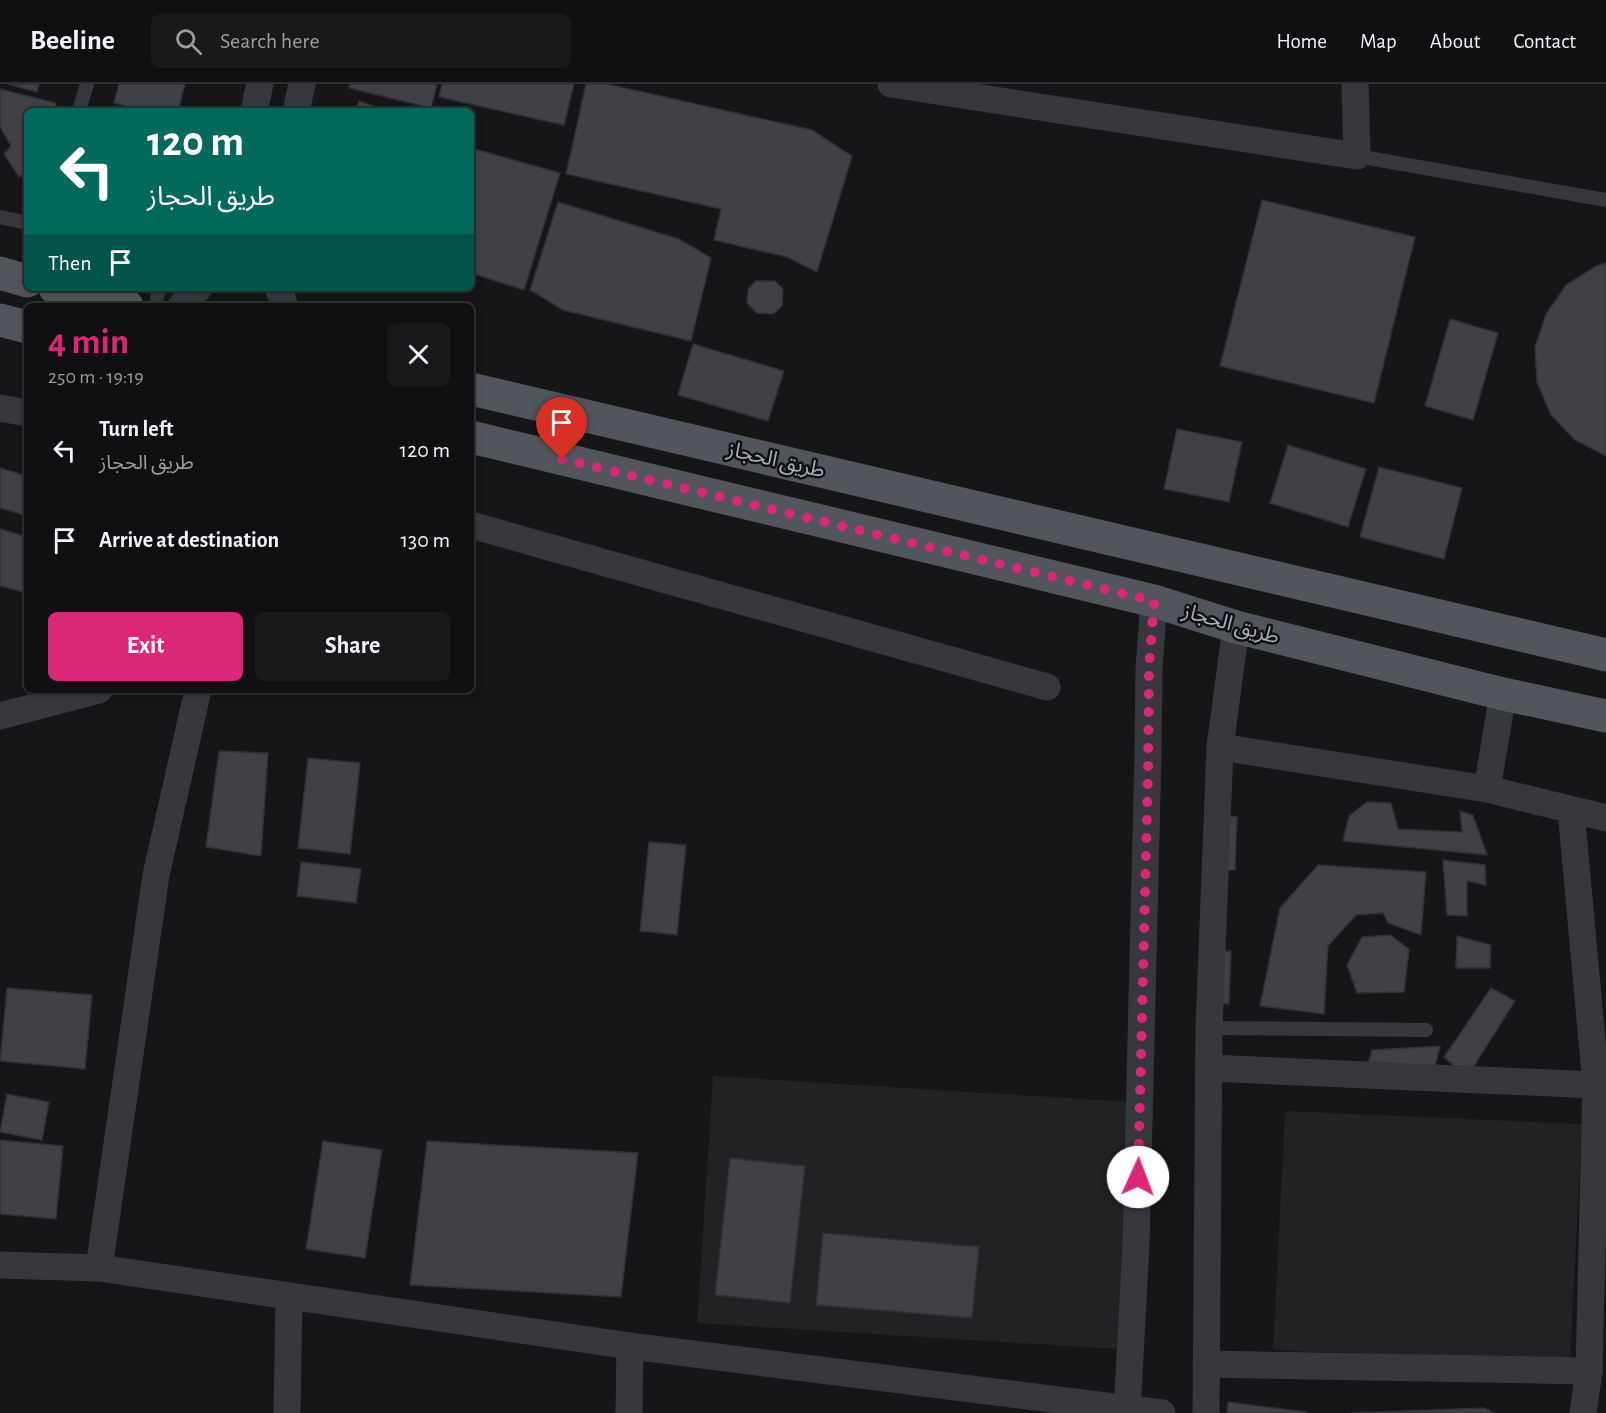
<!DOCTYPE html>
<html lang="en">
<head>
<meta charset="utf-8">
<style>
	body { margin:0; font-family:"Alegreya Sans","Noto Sans Arabic",sans-serif; background:#19191b; color:#f1f3f6; height:100vh; display:flex; flex-direction:column; font-size:22px; white-space:nowrap }
	* { box-sizing:border-box; margin:0 }
	p { font-size:20px; color:#9c9d9f }
	.icon { flex:none; width:33px; height:33px; fill:none; stroke:currentColor; stroke-width:2; stroke-linecap:round; stroke-linejoin:round }
	.map { position:relative; flex:1; overflow:hidden }
	.drawer { position:absolute; left:24px; top:219px; width:450px; height:390px; display:flex; flex-direction:column; background:#101012; border-radius:9px; box-shadow:0 3px 9px #0003,0 0 0 2px #303032 }
	.drawer>* { flex:none }
	.top-card { position:absolute; left:24px; top:24px; width:450px; height:183px; border-radius:9px; box-shadow:0 3px 9px #0003,0 0 0 2px #303032; background:#00695c; color:#fff; overflow:hidden }
	.pin { position:absolute; display:grid; place-items:center; width:51px; height:51px; color:#fff; margin:-62px -26px; border-radius:50% 50% 50% 0; rotate:-45deg; box-shadow:0 0 6px #0007 }
	.pin .icon { rotate:45deg }
	.me { position:absolute; width:66px; margin:-33px; rotate:2deg; stroke-linejoin:round; filter:drop-shadow(0 0 4px #0008) }
	.turn { display:flex; align-items:center; gap:21px; height:126px; padding:0 24px; font-size:27px }
	.turn .icon { width:78px; height:78px; stroke-width:2.5 }
	.turn b { display:block; font-size:42px; line-height:51px }
	.then { display:flex; align-items:center; height:57px; padding:0 24px; background:#0003; gap:12px; font-size:22px }
	.round { display:grid; place-items:center; flex:none; width:63px; height:63px; border-radius:9px; background:#19191b }
	.headline { display:flex; align-items:center; justify-content:space-between; height:102px; padding:0 24px }
	h1 { font-size:36px; font-weight:600; line-height:45px; color:#db2777 }
	.primary-button { display:flex; gap:12px; margin-top:auto; padding:12px 24px }
	.primary-button a { flex:1; height:69px; border-radius:9px; background:#db2777; color:#fff; font-size:24px; font-weight:600; line-height:69px; text-align:center }
	.primary-button a+a { background:#19191b; color:#f1f3f6 }
	ul { padding:0; list-style:none }
	li { display:flex; align-items:center; gap:18px; height:90px; padding:0 24px }
	li div { flex:1 }
	li b { display:block; font-size:22px }
	li em { font-style:normal }
	header { display:flex; align-items:center; gap:36px; box-sizing:border-box; height:84px; padding:0 30px; background:#101012; border-bottom:2px solid #303032 }
	header strong { font-size:28px }
	nav { display:flex; gap:33px; margin-inline-start:auto; font-size:21px }
	.search { width:420px; height:54px; background:#19191b; display:flex; align-items:center; gap:15px; box-sizing:border-box; padding:0 21px; border-radius:9px; color:#9c9d9f; font-size:22px }
	.map>svg:first-child { display:block }
	.built { fill:#222225 }
	.building { fill:#404145; stroke:#303034; stroke-width:1.5 }
	.lines { fill:none; stroke-linecap:round; stroke-linejoin:round }
	.service { stroke:#37383d; stroke-width:14 }
	.minor { stroke:#37383d; stroke-width:27 }
	.primary { stroke:#53555c; stroke-width:33 }
	.route { stroke:#db2777; stroke-width:10; stroke-dasharray:0 18 }
	.labels { text-anchor:middle; dominant-baseline:central; stroke-width:5; stroke-linejoin:round; paint-order:stroke }
	.street-label { font-size:21px; fill:#a8adb8; stroke:#111113 }
</style>
</head>
<body>
<header>
<strong>Beeline</strong>
<div class="search"><svg class="icon" aria-label="search" viewBox="0 0 24 24"><circle cx="10" cy="10" r="6"/><path d="M15 15l6 6"/></svg>Search here</div>
<nav><a>Home</a><a>Map</a><a>About</a><a>Contact</a></nav>
</header>
<div class="map">
<svg width="1606" height="1329" viewBox="0 0 1606 1329">
	<rect width="100%" height="100%" fill="#161618"/>
	<g class="built">
		<polygon points="713,992 1148,1019 1132,1266 697,1239"/>
		<polygon points="1285,1027 1582,1040 1570,1280 1273,1266"/>
	</g>
	<g class="building">
		<polygon points="8,0 39,0 37,8"/>
		<polygon points="119,0 185,0 178,27 146,27 114,19"/>
		<polygon points="350,0 437,0 431,24 349,4"/>
		<polygon points="442,0 574,0 564,41 439,13"/>
		<polygon points="586,0 607,0 812,46 852,72 817,188 787,173 714,156 721,125 566,90"/>
		<polygon points="0,5 56,19 54,27 27,27 27,88 19,93 4,70 11,62 0,43"/>
		<polygon points="359,17 388,27 356,27"/>
		<polygon points="471,64 560,89 524,206 471,189"/>
		<polygon points="1262,116 1415,153 1374,319 1220,282"/>
		<polygon points="558,118 679,155 711,174 691,257 563,226 530,206"/>
		<polygon points="1606,179 1606,372 1575,356 1551,331 1537,298 1535,263 1546,230 1566,201 1596,182"/>
		<polygon points="756,197 775,197 783,205 782,222 773,230 757,229 747,219 748,205"/>
		<polygon points="1450,235 1498,249 1473,336 1425,322"/>
		<polygon points="693,260 784,287 768,337 678,311"/>
		<polygon points="1177,345 1242,358 1229,418 1164,405"/>
		<polygon points="1288,361 1366,385 1348,443 1270,419"/>
		<polygon points="1379,383 1462,404 1444,475 1360,453"/>
		<polygon points="0,384 27,392 27,432 0,424"/>
		<polygon points="0,445 27,453 27,509 0,502"/>
		<polygon points="219,667 268,669 261,772 206,763"/>
		<polygon points="308,674 360,679 350,770 298,764"/>
		<polygon points="1367,718 1391,719 1398,745 1462,748 1460,727 1473,731 1487,771 1343,757 1349,732"/>
		<polygon points="1224,732 1237,733 1235,786 1219,786"/>
		<polygon points="649,758 686,761 677,851 640,847"/>
		<polygon points="1443,776 1485,781 1486,801 1467,797 1467,832 1447,831"/>
		<polygon points="301,778 361,785 356,819 297,812"/>
		<polygon points="1318,781 1426,788 1421,851 1388,839 1383,829 1356,831 1328,862 1324,930 1260,922 1280,824"/>
		<polygon points="1390,851 1409,865 1404,908 1357,909 1347,881 1362,853"/>
		<polygon points="1457,852 1491,861 1490,884 1456,884"/>
		<polygon points="1231,867 1229,920 1213,918 1218,868"/>
		<polygon points="7,904 92,911 85,985 0,977"/>
		<polygon points="1491,904 1515,917 1467,993 1444,973"/>
		<polygon points="1440,962 1434,986 1368,980 1372,966"/>
		<polygon points="7,1010 49,1018 42,1056 0,1048"/>
		<polygon points="0,1056 63,1062 56,1135 0,1130"/>
		<polygon points="323,1057 382,1066 365,1174 306,1165"/>
		<polygon points="427,1057 638,1069 621,1213 410,1201"/>
		<polygon points="730,1074 805,1082 790,1219 715,1211"/>
		<polygon points="823,1149 979,1163 972,1234 816,1221"/>
		<polygon points="1228,1318 1306,1328 1306,1329 1227,1329"/>
		<polygon points="1484,1324 1495,1329 1350,1329"/>
	</g>
	<g class="lines">
		<g class="service">
			<polyline points="79,27 87,0"/>
			<polyline points="1357,72 1606,116"/>
			<polyline points="0,133 27,139"/>
			<polyline points="156,222 158,208 156,204"/>
			<polyline points="1209,944 1426,946"/>
		</g>
		<g class="minor">
			<polyline points="891,0 1357,72 1355,0"/>
			<polyline points="254,27 260,0"/>
			<polyline points="296,27 302,0"/>
			<polyline points="278,204 285,222"/>
			<polyline points="181,222 199,204"/>
			<polyline points="0,324 27,329"/>
			<polyline points="471,441 1047,603"/>
			<polyline points="0,632 99,606"/>
			<polyline points="1220,663 1487,705 1606,734"/>
			<polyline points="1487,705 1503,610"/>
			<polyline points="1571,726 1596,1001 1589,1287 1583,1329"/>
			<polyline points="1210,984 1596,1001"/>
			<polyline points="0,1181 99,1184 630,1262 1162,1329"/>
			<polyline points="99,1184 156,791 198,606"/>
			<polyline points="1206,1280 1589,1287"/>
			<polyline points="287,1329 289,1213"/>
			<polyline points="629,1329 630,1262"/>
			<polyline points="1127,1329 1136,1161 1148,669 1149,584 1154,517"/>
			<polyline points="1206,1329 1209,944 1220,663 1236,543"/>
		</g>
		<g class="primary">
			<polyline points="0,189 27,197"/>
			<polyline points="55,204 127,222"/>
			<polyline points="0,236 27,243"/>
			<polyline points="471,305 1606,571"/>
			<polyline points="471,353 1154,517 1236,543 1503,610 1606,632"/>
		</g>
	</g>
	<g class="lines">
		<polyline class="route" points="562,375 1154,517 1149,584 1148,691 1138,1093"/>
	</g>
	<g class="labels">
		<g class="street-label">
			<text transform="translate(776 376) rotate(13)">طريق الحجاز</text>
			<text transform="translate(1231 540) rotate(16)">طريق الحجاز</text>
		</g>
	</g>
</svg>
<div class="pin" style="left:562px;top:375px;background:#d93025"><svg class="icon" aria-label="arrive" viewBox="0 0 24 24"><path d="M6 21V4h12l-3 4 3 4H6"/></svg></div>
<svg class="me" style="left:1138px;top:1093px" viewBox="-20 -20 40 40"><circle r="19" fill="#fff"/><path d="M0-13L10 11 0 6-10 11z" fill="#db2777"/></svg>
<div class="top-card">
<div class="turn"><svg class="icon" aria-label="left" viewBox="0 0 24 24"><path d="M17 20v-9H6M10 6l-5 5 5 5"/></svg><div><b>120 m</b>طريق الحجاز</div></div>
<div class="then">Then<svg class="icon" aria-label="arrive" viewBox="0 0 24 24"><path d="M6 21V4h12l-3 4 3 4H6"/></svg></div>
</div>
<section class="drawer">
<div class="headline"><div><h1>4 min</h1><p>250 m · 19:19</p></div><a class="round"><svg class="icon" aria-label="close" viewBox="0 0 24 24"><path d="M6 6l12 12M18 6L6 18"/></svg></a></div>
<ul>
<li><svg class="icon" aria-label="left" viewBox="0 0 24 24"><path d="M17 20v-9H6M10 6l-5 5 5 5"/></svg><div><b>Turn left</b><p>طريق الحجاز</p></div><em>120 m</em></li>
<li><svg class="icon" aria-label="arrive" viewBox="0 0 24 24"><path d="M6 21V4h12l-3 4 3 4H6"/></svg><div><b>Arrive at destination</b></div><em>130 m</em></li>
</ul>
<div class="primary-button"><a>Exit</a><a>Share</a></div>
</section>
</div>
</body>
</html>
